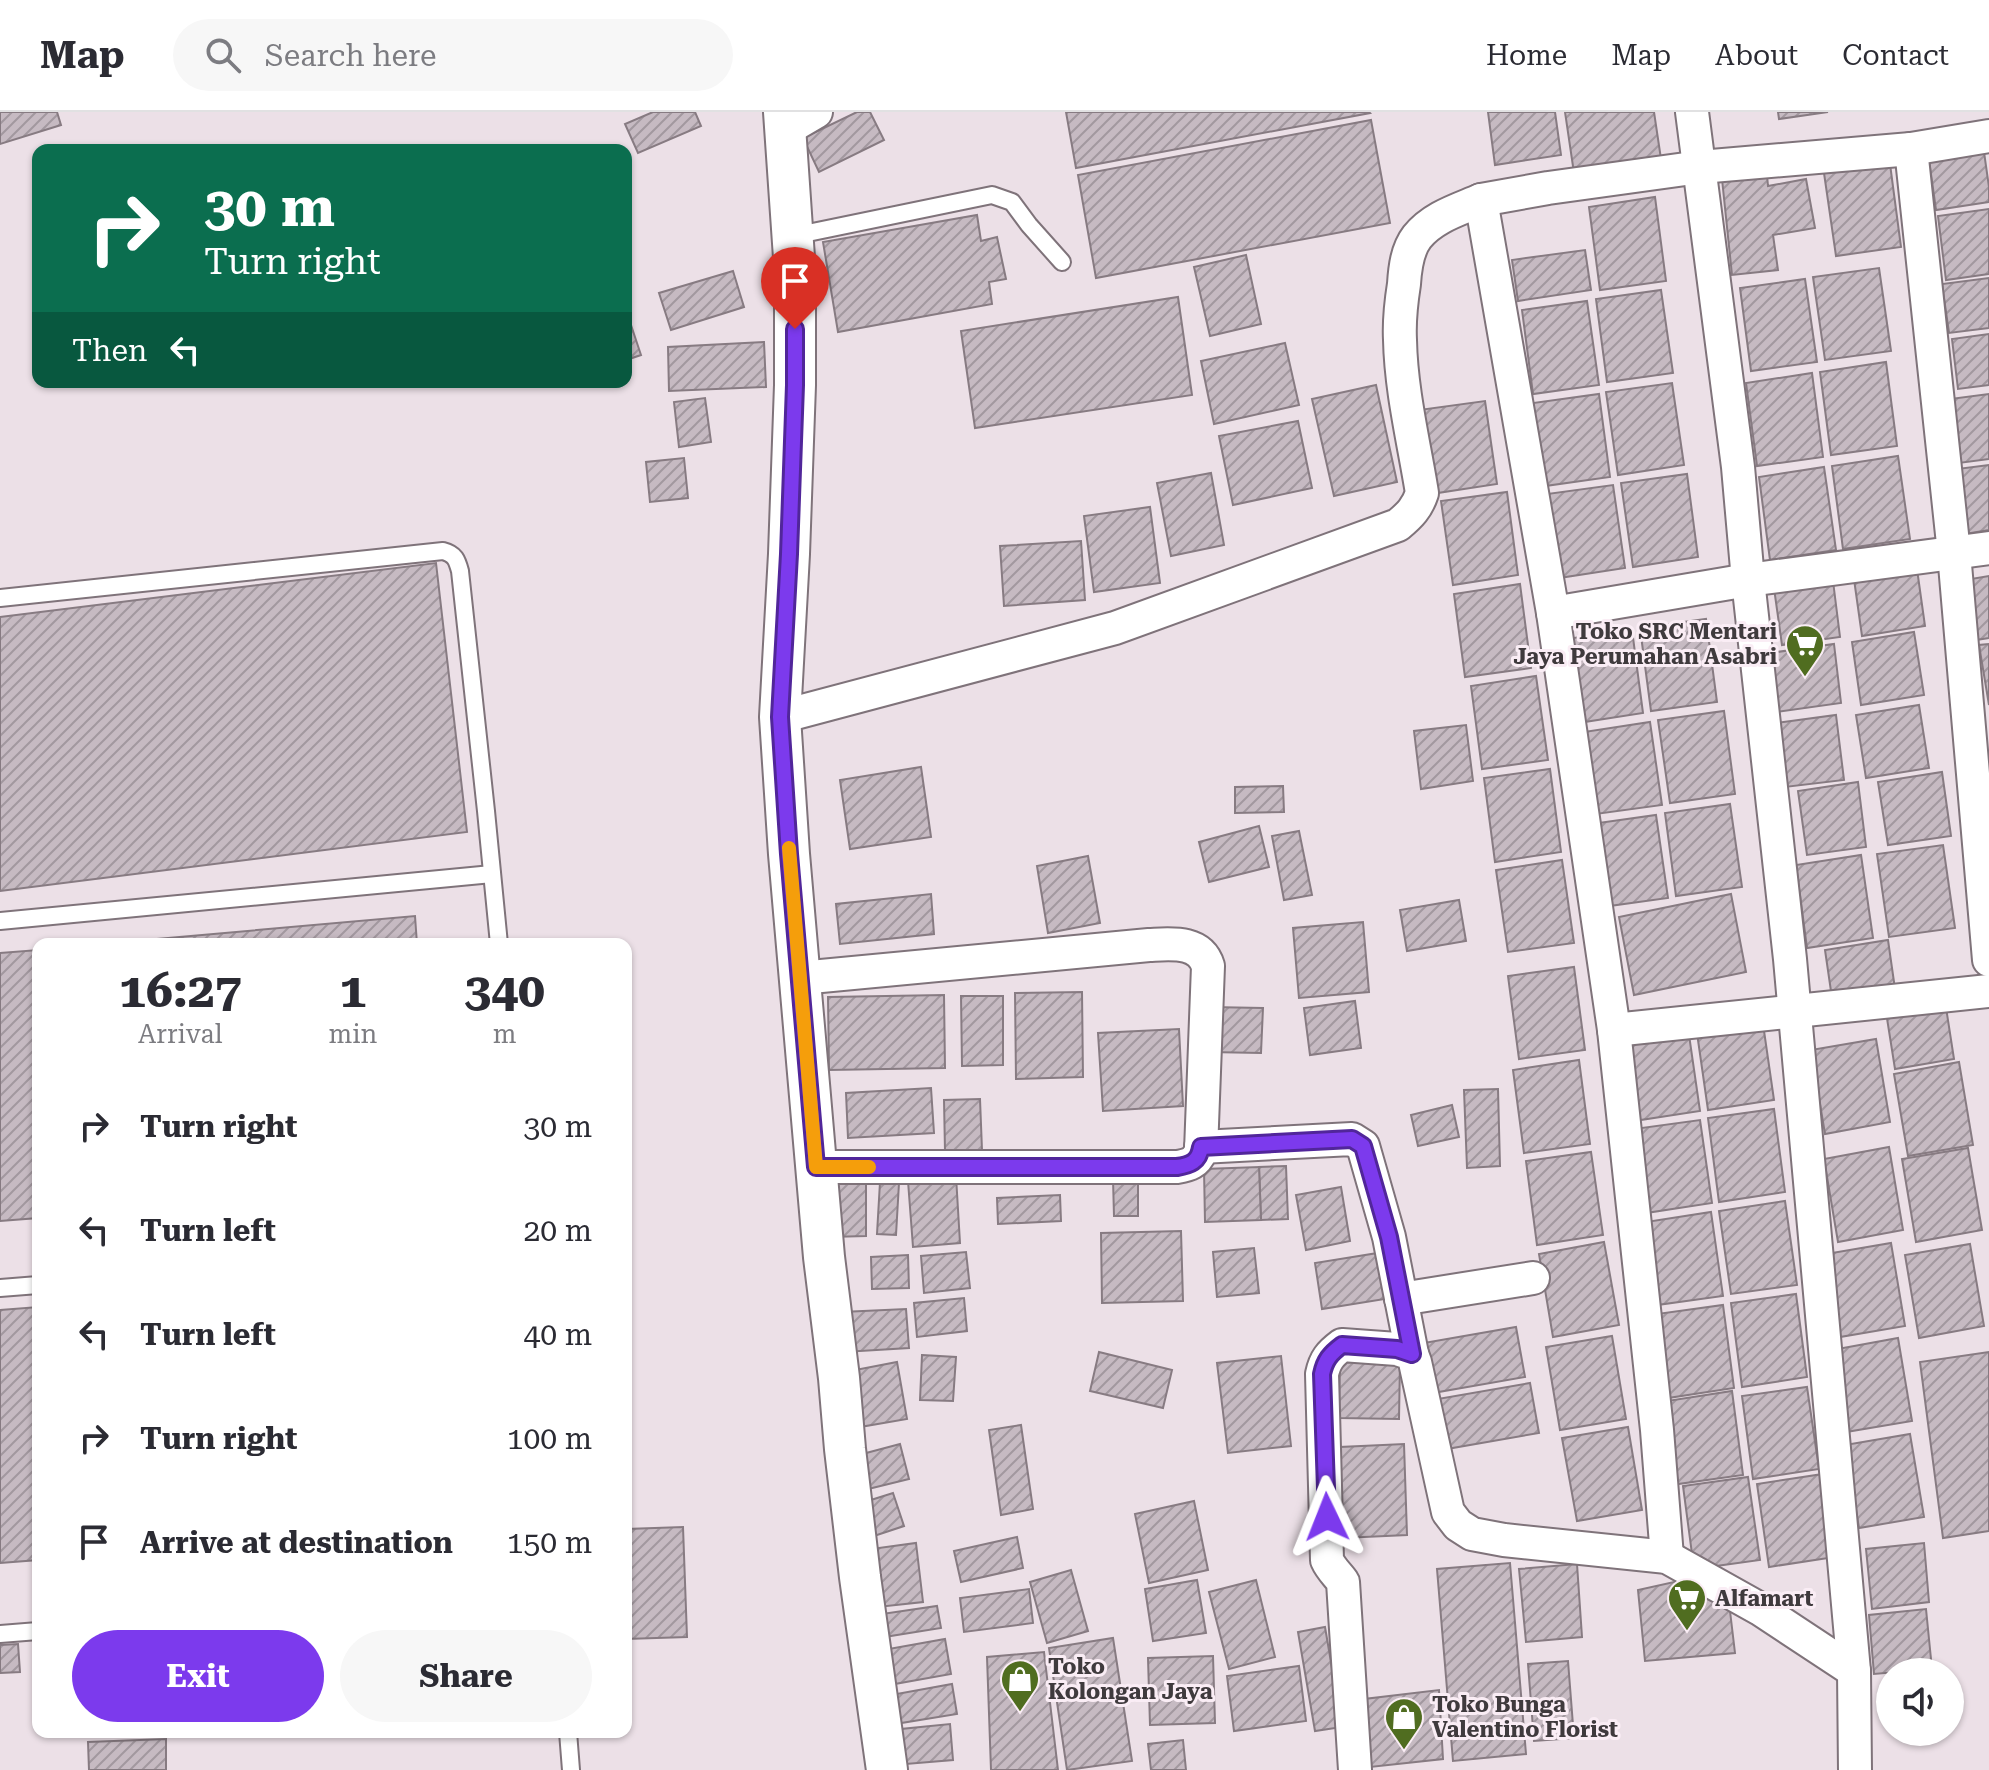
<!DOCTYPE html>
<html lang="en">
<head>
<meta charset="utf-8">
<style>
	body { margin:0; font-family:"Roboto Serif",serif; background:#f7f7f7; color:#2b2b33; height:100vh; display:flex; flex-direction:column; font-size:30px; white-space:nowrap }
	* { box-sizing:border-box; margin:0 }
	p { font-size:26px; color:#7c7c81 }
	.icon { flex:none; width:44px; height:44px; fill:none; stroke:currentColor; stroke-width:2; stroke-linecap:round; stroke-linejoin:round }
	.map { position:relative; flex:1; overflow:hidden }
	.details { position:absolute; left:32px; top:826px; width:600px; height:800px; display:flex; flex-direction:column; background:#fff; border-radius:16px; box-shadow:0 2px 6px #0004 }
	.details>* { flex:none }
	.guide { position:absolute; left:32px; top:32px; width:600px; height:244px; border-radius:16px; box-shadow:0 2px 6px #0004; background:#0b6e4f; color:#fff; overflow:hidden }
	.buttons { position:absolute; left:1876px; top:1546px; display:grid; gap:16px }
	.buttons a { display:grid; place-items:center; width:88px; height:88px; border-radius:50%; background:#fff; box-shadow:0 2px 6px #0004; font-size:40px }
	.pin { position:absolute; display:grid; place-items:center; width:68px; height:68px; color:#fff; margin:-82px -34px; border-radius:50% 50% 50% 0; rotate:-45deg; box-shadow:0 0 8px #0007 }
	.pin .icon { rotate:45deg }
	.me { position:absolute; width:88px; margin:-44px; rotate:358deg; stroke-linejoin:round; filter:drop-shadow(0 0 6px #0008) }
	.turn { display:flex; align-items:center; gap:28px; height:168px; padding:0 40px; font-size:36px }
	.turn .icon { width:104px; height:104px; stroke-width:2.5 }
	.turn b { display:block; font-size:56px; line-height:68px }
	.then { display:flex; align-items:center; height:76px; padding:0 40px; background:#0003; gap:16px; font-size:30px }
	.eta { display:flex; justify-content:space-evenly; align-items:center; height:136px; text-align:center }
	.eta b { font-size:48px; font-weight:700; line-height:56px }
	.action { display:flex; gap:16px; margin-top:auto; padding:16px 40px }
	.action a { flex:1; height:92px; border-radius:48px; background:#7c3aed; color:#fff; font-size:32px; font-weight:700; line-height:92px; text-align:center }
	.action a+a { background:#f7f7f7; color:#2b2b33 }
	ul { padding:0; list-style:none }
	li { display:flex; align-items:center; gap:24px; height:104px; padding:0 40px }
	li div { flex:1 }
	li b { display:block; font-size:30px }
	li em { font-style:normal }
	header { display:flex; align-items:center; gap:48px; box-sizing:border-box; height:112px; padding:0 40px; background:#fff; border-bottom:2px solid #e1e1e2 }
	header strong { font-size:38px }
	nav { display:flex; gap:44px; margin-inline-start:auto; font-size:28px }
	.search { width:560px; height:72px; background:#f7f7f7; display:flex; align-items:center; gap:20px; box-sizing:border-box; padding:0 28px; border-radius:44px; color:#7c7c81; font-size:30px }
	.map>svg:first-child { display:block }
	.building { fill:url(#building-hatch); stroke:#877b82; stroke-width:2 }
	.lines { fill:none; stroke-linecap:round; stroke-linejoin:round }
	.service-casing { stroke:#7f737a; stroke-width:20 }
	.minor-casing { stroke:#7f737a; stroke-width:36 }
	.tertiary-casing { stroke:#7f737a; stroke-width:44 }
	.service { stroke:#fff; stroke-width:16 }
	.minor { stroke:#fff; stroke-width:32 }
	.tertiary { stroke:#fff; stroke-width:40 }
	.route-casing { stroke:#51269a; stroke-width:20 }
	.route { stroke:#7c3aed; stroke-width:14 }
	.slow { stroke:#f59e0b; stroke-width:14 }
	.labels { text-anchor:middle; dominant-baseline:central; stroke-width:6; stroke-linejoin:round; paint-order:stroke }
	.poi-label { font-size:22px; font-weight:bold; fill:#3f3a3d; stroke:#faedf5; text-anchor:start }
</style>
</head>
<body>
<header>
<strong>Map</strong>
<div class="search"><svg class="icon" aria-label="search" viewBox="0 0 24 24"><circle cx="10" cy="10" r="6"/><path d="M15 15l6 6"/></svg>Search here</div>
<nav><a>Home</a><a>Map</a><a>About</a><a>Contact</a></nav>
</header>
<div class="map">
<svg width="1989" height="1658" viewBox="0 0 1989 1658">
	<defs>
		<pattern id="building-hatch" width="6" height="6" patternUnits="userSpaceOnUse" patternTransform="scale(2)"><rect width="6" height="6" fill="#c6bac2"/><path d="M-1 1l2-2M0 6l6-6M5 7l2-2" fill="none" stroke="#a2989f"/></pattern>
	</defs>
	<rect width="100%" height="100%" fill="#ece0e7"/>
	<g class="building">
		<polygon points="0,0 57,0 61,13 0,32"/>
		<polygon points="653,0 695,0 701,14 638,41 625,12"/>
		<polygon points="857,0 870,0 884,28 819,60 803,26"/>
		<polygon points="1066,0 1369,0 1370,1 1076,56"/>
		<polygon points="1488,0 1555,0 1561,43 1495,53"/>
		<polygon points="1565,0 1654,0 1661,47 1574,61"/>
		<polygon points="1778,0 1828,0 1779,7"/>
		<polygon points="1371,8 1390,111 1096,166 1078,63"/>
		<polygon points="1984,40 1989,75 1989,90 1936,98 1929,48"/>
		<polygon points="1890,52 1901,135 1836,144 1824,61"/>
		<polygon points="1767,63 1768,74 1806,67 1815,116 1773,123 1778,158 1732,163 1722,67"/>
		<polygon points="1655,85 1666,169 1600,178 1589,95"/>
		<polygon points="1989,97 1989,162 1946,168 1938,104"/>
		<polygon points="977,103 981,129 997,125 1006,167 989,170 992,192 838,220 823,130"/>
		<polygon points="1585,138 1591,178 1518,189 1512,148"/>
		<polygon points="1246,143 1261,212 1210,224 1194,155"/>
		<polygon points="1879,156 1891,239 1825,248 1813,165"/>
		<polygon points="733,159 744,195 671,218 659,181"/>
		<polygon points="1989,166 1989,216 1949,221 1942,172"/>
		<polygon points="1805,167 1817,250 1751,259 1740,176"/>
		<polygon points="1661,178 1673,261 1607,270 1596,187"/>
		<polygon points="1178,185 1192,283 975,316 961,219"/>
		<polygon points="1587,189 1599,273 1533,282 1522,198"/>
		<polygon points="629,207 641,243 626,248 626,208"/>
		<polygon points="1989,222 1989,273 1958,277 1952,227"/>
		<polygon points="764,230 766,275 669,279 668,235"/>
		<polygon points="1285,231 1299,293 1214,312 1201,249"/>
		<polygon points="1886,250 1897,334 1831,343 1820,260"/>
		<polygon points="1812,261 1823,345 1757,354 1746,271"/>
		<polygon points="1672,271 1684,353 1618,363 1606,280"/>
		<polygon points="1376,273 1397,370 1334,384 1312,287"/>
		<polygon points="1599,282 1610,365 1545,374 1533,291"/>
		<polygon points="1989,282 1989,347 1959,351 1950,287"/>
		<polygon points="705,286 711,330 679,335 674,290"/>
		<polygon points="1485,289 1497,372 1431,382 1419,298"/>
		<polygon points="1298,309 1312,376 1233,393 1219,324"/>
		<polygon points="1898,344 1910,427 1843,437 1832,354"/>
		<polygon points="684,346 688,386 650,390 646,350"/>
		<polygon points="1989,353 1989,418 1965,422 1957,357"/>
		<polygon points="1824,355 1836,438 1770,448 1759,365"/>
		<polygon points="1211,361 1224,433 1171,444 1157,371"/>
		<polygon points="1687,362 1698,445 1633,455 1621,371"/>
		<polygon points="1613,373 1625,456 1559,466 1547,382"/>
		<polygon points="1507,380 1518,463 1453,473 1441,389"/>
		<polygon points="1150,395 1160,471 1094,480 1084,404"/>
		<polygon points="1081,429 1085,488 1004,494 1000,434"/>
		<polygon points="1916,450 1925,514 1862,524 1853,460"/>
		<polygon points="436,451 467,720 0,779 0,505"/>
		<polygon points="1832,461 1840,525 1782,533 1773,469"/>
		<polygon points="1989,464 1989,526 1976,528 1965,468"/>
		<polygon points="1520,472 1531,556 1465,565 1454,482"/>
		<polygon points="1706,507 1717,590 1651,599 1640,516"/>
		<polygon points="1632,518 1643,601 1578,611 1566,527"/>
		<polygon points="1914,520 1924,583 1861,593 1852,530"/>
		<polygon points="1834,532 1841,591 1777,600 1770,541"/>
		<polygon points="1989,532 1989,593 1979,533"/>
		<polygon points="1536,564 1548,648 1482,657 1471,574"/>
		<polygon points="1919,593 1929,656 1866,666 1856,603"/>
		<polygon points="1724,599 1735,682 1670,691 1658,608"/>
		<polygon points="1836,603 1844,668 1785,675 1777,611"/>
		<polygon points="1650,610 1662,693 1596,702 1584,620"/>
		<polygon points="1466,613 1473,669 1421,677 1414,619"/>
		<polygon points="921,655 931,725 850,737 840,668"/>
		<polygon points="1550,657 1561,740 1495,750 1484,666"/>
		<polygon points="1942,660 1951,724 1888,733 1878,670"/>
		<polygon points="1858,670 1866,735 1807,743 1798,679"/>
		<polygon points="1283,674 1284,700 1235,701 1235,675"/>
		<polygon points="1730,692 1742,775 1676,784 1665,701"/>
		<polygon points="1656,703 1668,786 1602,795 1591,712"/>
		<polygon points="1259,714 1269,755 1209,770 1199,730"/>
		<polygon points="1299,719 1312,783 1284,788 1272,724"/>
		<polygon points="1943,733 1955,816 1889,825 1877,742"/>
		<polygon points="1861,743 1873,826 1807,836 1796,753"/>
		<polygon points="1088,744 1100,811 1048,821 1037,754"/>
		<polygon points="1562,748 1574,831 1508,840 1496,758"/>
		<polygon points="931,782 934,822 840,832 836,792"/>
		<polygon points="1731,782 1746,860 1634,883 1619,805"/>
		<polygon points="1459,788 1466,829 1407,839 1400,798"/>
		<polygon points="415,804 417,832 100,832"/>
		<polygon points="1363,810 1369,880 1299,886 1293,816"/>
		<polygon points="1888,828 1895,877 1832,886 1825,838"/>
		<polygon points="38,838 38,1106 0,1109 0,841"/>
		<polygon points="1574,855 1585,938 1519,947 1508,864"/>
		<polygon points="1082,880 1083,965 1016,967 1015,881"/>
		<polygon points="944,883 945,956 829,958 828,885"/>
		<polygon points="961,884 1003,884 1003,953 962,954"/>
		<polygon points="1355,889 1361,936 1310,943 1304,896"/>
		<polygon points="1945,889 1954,947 1895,957 1886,900"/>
		<polygon points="1210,895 1263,896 1261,941 1209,940"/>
		<polygon points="1762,905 1774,988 1708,998 1696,914"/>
		<polygon points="1688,916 1700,999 1634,1009 1623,925"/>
		<polygon points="1179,917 1183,994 1103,999 1098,921"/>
		<polygon points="1876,927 1890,1010 1825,1022 1811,938"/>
		<polygon points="1579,948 1590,1032 1524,1041 1513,958"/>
		<polygon points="1959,950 1973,1033 1908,1044 1894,962"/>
		<polygon points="931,976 934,1021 848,1026 846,981"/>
		<polygon points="1498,977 1500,1054 1467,1056 1464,978"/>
		<polygon points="980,987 982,1038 945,1039 944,988"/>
		<polygon points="1452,993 1459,1025 1418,1034 1411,1003"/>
		<polygon points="1774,997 1785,1080 1719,1090 1708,1006"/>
		<polygon points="1700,1008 1712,1091 1646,1101 1634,1017"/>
		<polygon points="1889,1035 1903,1118 1838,1130 1824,1047"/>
		<polygon points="1968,1036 1982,1118 1916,1130 1902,1047"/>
		<polygon points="1591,1040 1603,1123 1537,1133 1526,1049"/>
		<polygon points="1286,1054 1288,1107 1261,1108 1259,1055"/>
		<polygon points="1259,1055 1261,1108 1205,1110 1204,1057"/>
		<polygon points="956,1064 960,1131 913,1135 908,1069"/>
		<polygon points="1138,1066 1138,1104 1114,1104 1113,1067"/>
		<polygon points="880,1070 899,1071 896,1123 877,1122"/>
		<polygon points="866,1071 866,1124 830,1125 829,1072"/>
		<polygon points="1341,1075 1350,1129 1306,1138 1296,1083"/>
		<polygon points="1060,1083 1061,1109 998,1112 997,1086"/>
		<polygon points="1785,1089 1797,1173 1731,1182 1719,1099"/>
		<polygon points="1711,1100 1723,1184 1657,1193 1646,1110"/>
		<polygon points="1181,1119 1183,1189 1102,1191 1101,1121"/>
		<polygon points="1604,1130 1619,1213 1553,1225 1539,1142"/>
		<polygon points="1891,1131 1905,1214 1840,1225 1826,1142"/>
		<polygon points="1970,1132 1984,1214 1919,1226 1905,1143"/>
		<polygon points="1254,1136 1259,1181 1217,1185 1213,1140"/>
		<polygon points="966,1140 970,1176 924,1181 921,1144"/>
		<polygon points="1384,1140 1391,1186 1322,1197 1315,1151"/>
		<polygon points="908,1143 909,1176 872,1177 871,1145"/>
		<polygon points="1796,1182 1807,1265 1742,1275 1731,1191"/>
		<polygon points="964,1186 967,1219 917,1225 914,1191"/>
		<polygon points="1723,1193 1734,1276 1668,1286 1657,1202"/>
		<polygon points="38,1195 38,1448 0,1451 0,1198"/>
		<polygon points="906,1197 909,1236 844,1240 842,1200"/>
		<polygon points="1516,1215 1525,1265 1427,1282 1418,1232"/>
		<polygon points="1612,1224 1626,1307 1560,1318 1546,1235"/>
		<polygon points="1898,1226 1912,1309 1846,1320 1832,1238"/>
		<polygon points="1099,1240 1172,1258 1163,1296 1090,1279"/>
		<polygon points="1989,1240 1989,1419 1943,1426 1920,1250"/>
		<polygon points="922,1243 956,1245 953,1289 920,1288"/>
		<polygon points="1281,1244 1291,1334 1228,1341 1217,1251"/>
		<polygon points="1340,1249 1400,1250 1399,1307 1339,1306"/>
		<polygon points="897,1250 907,1307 860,1315 850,1259"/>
		<polygon points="1530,1271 1539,1321 1441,1338 1432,1288"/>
		<polygon points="1807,1275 1819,1357 1753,1367 1742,1284"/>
		<polygon points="1732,1279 1743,1363 1678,1372 1667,1289"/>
		<polygon points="1021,1313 1033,1397 1001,1403 989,1318"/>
		<polygon points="1628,1315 1642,1398 1577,1409 1562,1326"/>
		<polygon points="1910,1322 1924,1405 1859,1416 1845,1333"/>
		<polygon points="900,1332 909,1367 860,1379 851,1345"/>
		<polygon points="1404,1332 1407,1423 1343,1426 1340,1335"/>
		<polygon points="1823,1362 1835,1445 1769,1455 1757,1372"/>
		<polygon points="1748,1365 1760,1448 1694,1457 1683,1374"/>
		<polygon points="893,1381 904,1414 865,1427 855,1393"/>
		<polygon points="1194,1389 1208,1458 1149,1471 1135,1402"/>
		<polygon points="683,1415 687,1525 626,1527 626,1417"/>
		<polygon points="1017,1425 1023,1456 961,1470 954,1439"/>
		<polygon points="916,1431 923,1490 878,1495 871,1437"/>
		<polygon points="1924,1431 1929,1490 1872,1497 1866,1437"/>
		<polygon points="1510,1451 1526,1642 1453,1649 1437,1457"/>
		<polygon points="1577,1452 1582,1525 1526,1530 1519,1457"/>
		<polygon points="1071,1458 1088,1519 1047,1531 1030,1470"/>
		<polygon points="1197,1468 1206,1521 1153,1529 1145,1477"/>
		<polygon points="1256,1468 1275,1545 1229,1557 1209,1480"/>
		<polygon points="1683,1468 1730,1499 1735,1541 1645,1549 1638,1478"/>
		<polygon points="1029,1477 1033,1511 964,1520 960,1486"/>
		<polygon points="937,1494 941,1516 878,1526 875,1503"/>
		<polygon points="1926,1497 1932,1557 1874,1562 1869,1503"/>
		<polygon points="1325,1515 1342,1615 1315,1619 1298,1520"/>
		<polygon points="1113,1526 1132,1649 1067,1658 1049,1536"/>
		<polygon points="945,1527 951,1562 889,1573 883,1538"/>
		<polygon points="18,1532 20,1560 0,1561 0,1533"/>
		<polygon points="1044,1540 1058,1658 991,1658 987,1545"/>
		<polygon points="1213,1544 1215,1611 1150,1613 1148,1546"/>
		<polygon points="1568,1549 1574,1626 1534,1629 1528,1552"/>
		<polygon points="1299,1554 1306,1609 1234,1619 1227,1564"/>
		<polygon points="952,1572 957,1602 895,1612 891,1583"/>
		<polygon points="1439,1578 1443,1647 1361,1656 1356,1588"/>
		<polygon points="950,1612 953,1648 894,1653 891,1618"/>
		<polygon points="166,1627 166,1658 89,1658 88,1630"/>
		<polygon points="1183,1628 1186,1658 1151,1658 1148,1632"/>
	</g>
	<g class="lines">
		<defs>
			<g id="service">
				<polyline points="793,124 992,83 1012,90 1029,113 1062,150"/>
				<path d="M0 486 443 439C455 442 457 448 460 459L486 699 499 832"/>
				<polyline points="0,809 492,762"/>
				<polyline points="0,1176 38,1173"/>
				<polyline points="0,1522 38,1519"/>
				<polyline points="568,1620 571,1658"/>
			</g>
			<g id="minor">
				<polyline points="1692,0 1738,355 1748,468 1790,847 1854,1559 1855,1658"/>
				<polyline points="787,17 816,0"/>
				<polyline points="1911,37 1954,441 1989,848"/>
				<polyline points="1553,501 1748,468 1989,436"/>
				<path d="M780 605 1115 516 1398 413C1410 403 1417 396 1422 381 1414 331 1401 279 1400 228 1399 209 1401 191 1404 172 1405 156 1407 138 1417 125 1433 105 1458 98 1481 88"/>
				<path d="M800 866 1149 833C1171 832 1200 828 1208 854L1201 1039C1196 1051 1189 1053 1177 1055H816"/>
				<polyline points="1614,918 1989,879"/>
				<polyline points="1201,1035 1352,1027 1363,1034 1389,1125 1412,1242"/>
				<polyline points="1401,1187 1533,1166"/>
				<polyline points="1667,1445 1657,1318 1614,918 1553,501 1481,88 1548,76 1700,55 1911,37 1989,24"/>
				<path d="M1355 1658 1343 1470C1337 1462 1331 1457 1327 1448L1322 1262C1325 1248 1330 1242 1342 1233L1397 1237 1412 1242 1415 1250 1448 1400 1458 1413 1472 1422 1504 1428 1667 1445 1760 1497 1854 1559"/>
			</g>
			<polyline id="tertiary" points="784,0 795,160 795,273 789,442 780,605 789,742 824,1145 839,1266 845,1337 860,1465 887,1658"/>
		</defs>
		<use href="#service" class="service-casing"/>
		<use href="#minor" class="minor-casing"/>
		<use href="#tertiary" class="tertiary-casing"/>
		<use href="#service" class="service"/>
		<use href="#minor" class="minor"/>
		<use href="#tertiary" class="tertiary"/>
	</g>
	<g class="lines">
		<defs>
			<path id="route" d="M795 217V273L789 442 780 605 789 742 816 1055H1177C1190 1053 1199 1050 1201 1035L1352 1027 1363 1034 1389 1125 1412 1242 1397 1237 1342 1233C1330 1242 1325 1248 1322 1262L1327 1405"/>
		</defs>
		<use href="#route" class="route-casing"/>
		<use href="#route" class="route"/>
		<polyline class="slow" points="789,736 816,1055 869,1055"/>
	</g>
	<defs>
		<symbol id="supermarket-pin" viewBox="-11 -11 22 30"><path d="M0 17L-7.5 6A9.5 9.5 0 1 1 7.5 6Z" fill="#506d20" stroke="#faedf5"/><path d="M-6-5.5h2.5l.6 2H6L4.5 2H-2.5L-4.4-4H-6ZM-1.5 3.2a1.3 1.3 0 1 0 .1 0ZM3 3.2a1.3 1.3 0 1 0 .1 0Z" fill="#fff"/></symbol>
		<symbol id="shop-pin" viewBox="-11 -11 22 30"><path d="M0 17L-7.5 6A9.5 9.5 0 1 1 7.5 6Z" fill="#506d20" stroke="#faedf5"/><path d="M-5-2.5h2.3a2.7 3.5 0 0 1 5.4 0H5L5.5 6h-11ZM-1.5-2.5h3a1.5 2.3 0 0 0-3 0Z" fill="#fff"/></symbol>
	</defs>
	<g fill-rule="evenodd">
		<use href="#supermarket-pin" x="1783" y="510" width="44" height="60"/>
		<use href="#supermarket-pin" x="1665" y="1464" width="44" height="60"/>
		<use href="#shop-pin" x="998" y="1545" width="44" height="60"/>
		<use href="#shop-pin" x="1382" y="1583" width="44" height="60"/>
	</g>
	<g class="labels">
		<g class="poi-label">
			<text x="1777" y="519" text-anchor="end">Toko SRC Mentari<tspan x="1777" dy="25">Jaya Perumahan Asabri</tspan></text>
			<text x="1715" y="1486">Alfamart</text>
			<text x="1048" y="1554">Toko<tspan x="1048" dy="25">Kolongan Jaya</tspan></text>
			<text x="1432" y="1592">Toko Bunga<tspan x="1432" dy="25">Valentino Florist</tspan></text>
		</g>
	</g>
</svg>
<div class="buttons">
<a><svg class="icon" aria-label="sound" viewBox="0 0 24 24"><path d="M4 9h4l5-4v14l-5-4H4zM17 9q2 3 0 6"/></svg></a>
</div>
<div class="pin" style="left:795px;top:217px;background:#d93025"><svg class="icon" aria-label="arrive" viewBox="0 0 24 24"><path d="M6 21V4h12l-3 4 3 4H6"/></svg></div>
<svg class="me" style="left:1327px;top:1405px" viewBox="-20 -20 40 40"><path d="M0-17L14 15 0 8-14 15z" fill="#7c3aed" stroke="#fff" stroke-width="4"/></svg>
<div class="guide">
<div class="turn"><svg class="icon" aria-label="right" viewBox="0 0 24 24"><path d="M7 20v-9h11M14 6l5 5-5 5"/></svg><div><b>30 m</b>Turn right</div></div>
<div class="then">Then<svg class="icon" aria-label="left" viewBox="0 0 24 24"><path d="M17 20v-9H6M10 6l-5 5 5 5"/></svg></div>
</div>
<section class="details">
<div class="eta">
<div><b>16:27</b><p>Arrival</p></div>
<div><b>1</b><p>min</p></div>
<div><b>340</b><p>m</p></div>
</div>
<ul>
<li><svg class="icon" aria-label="right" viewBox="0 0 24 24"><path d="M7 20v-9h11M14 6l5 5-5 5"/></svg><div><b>Turn right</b></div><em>30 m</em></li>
<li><svg class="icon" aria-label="left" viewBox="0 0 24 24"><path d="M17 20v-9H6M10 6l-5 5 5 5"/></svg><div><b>Turn left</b></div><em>20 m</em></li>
<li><svg class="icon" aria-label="left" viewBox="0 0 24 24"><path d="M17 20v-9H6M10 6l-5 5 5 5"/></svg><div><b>Turn left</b></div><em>40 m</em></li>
<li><svg class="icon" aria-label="right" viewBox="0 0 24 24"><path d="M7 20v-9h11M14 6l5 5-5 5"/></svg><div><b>Turn right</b></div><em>100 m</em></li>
<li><svg class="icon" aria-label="arrive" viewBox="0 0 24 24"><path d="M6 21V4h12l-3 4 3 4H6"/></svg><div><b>Arrive at destination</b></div><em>150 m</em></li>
</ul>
<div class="action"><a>Exit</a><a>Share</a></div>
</section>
</div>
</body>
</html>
